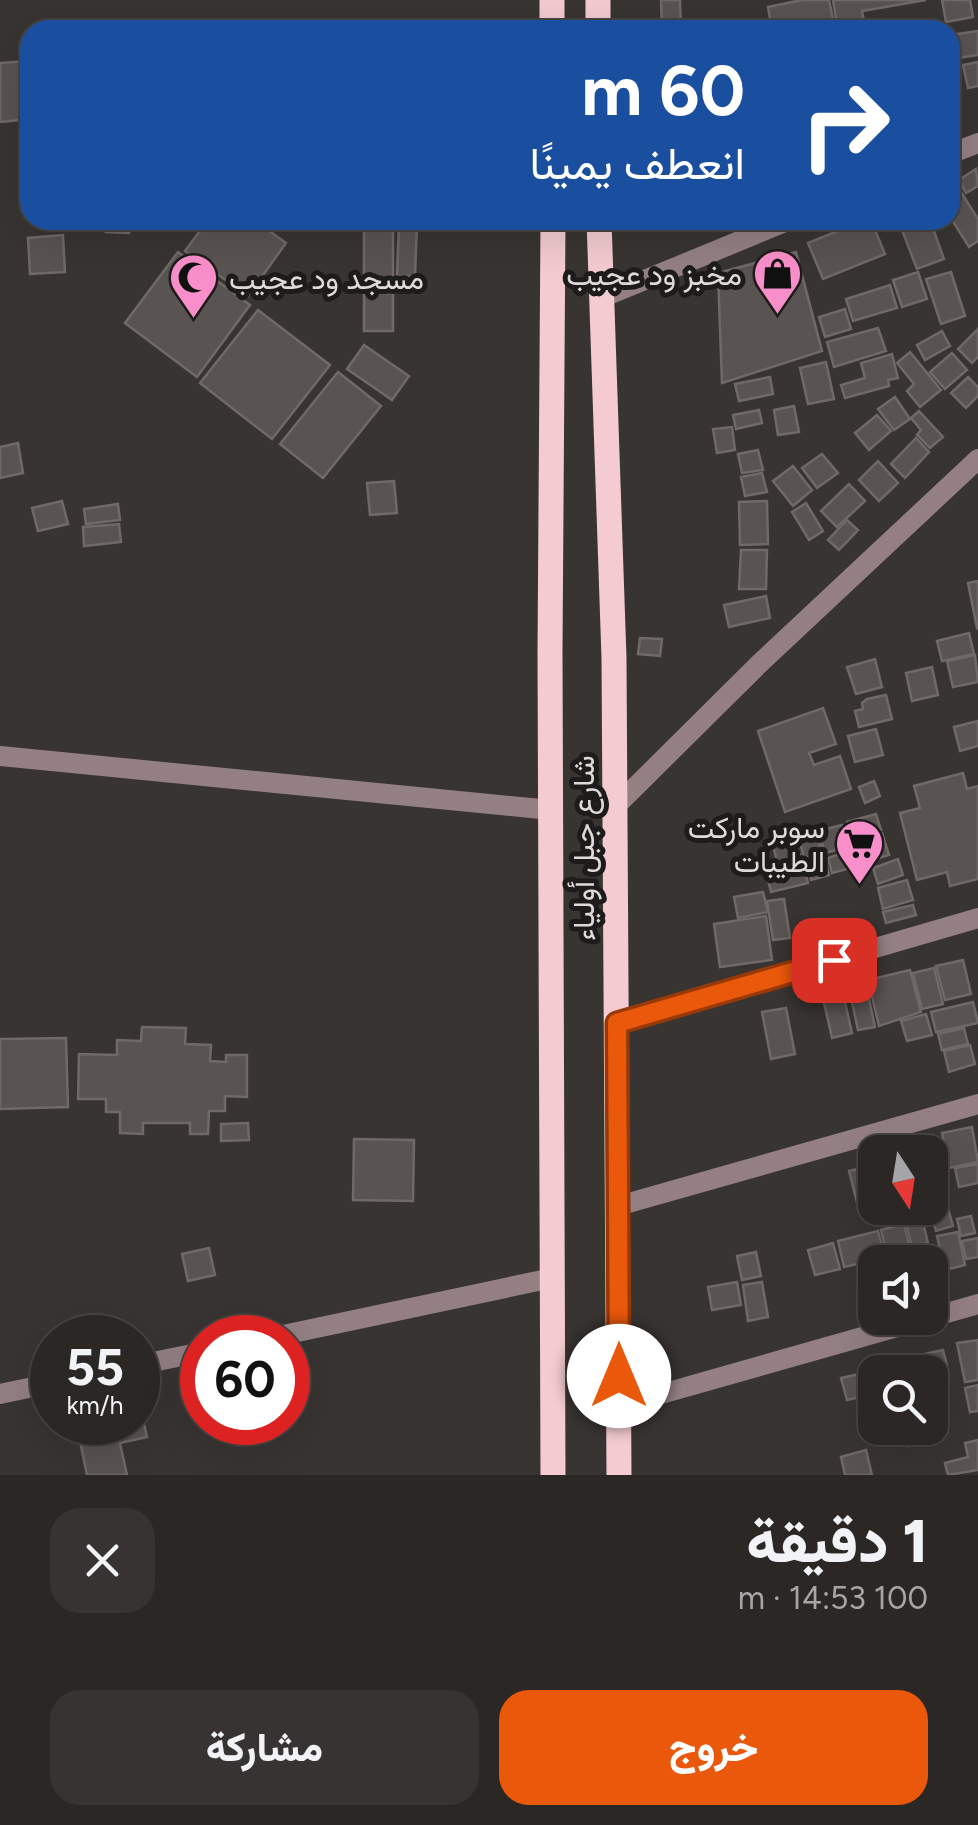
<!DOCTYPE html>
<html lang="ar">
<head>
<meta charset="utf-8">
<style>
	body { margin:0; font-family:Figtree,Vazirmatn,sans-serif; background:#363332; color:#f1f3f6; direction:rtl; height:100vh; display:flex; flex-direction:column; font-size:38px; white-space:nowrap }
	* { box-sizing:border-box; margin:0 }
	p { font-size:32px; color:#a5a5a7 }
	.icon { flex:none; width:55px; height:55px; fill:none; stroke:currentColor; stroke-width:2; stroke-linecap:round; stroke-linejoin:round }
	.map { position:relative; height:1475px; overflow:hidden; direction:ltr }
	.drawer { display:flex; flex-direction:column; background:#2a2725; flex:1 }
	.drawer>* { flex:none }
	.banner { position:absolute; left:20px; top:20px; width:940px; height:210px; border-radius:30px; box-shadow:0 10px 40px #0002,0 0 0 2px #464442; direction:rtl; background:#1a4fa0; color:#fff; overflow:hidden }
	.needle { width:65px; rotate:168deg }
	.buttons { position:absolute; left:858px; top:1135px; display:grid; gap:20px }
	.buttons a { display:grid; place-items:center; width:90px; height:90px; border-radius:20px; background:#2a2725; box-shadow:0 10px 40px #0002,0 0 0 2px #464442; font-size:50px }
	.speed { position:absolute; left:30px; top:1315px; display:flex; gap:20px; font-size:50px; font-weight:700; text-align:center }
	.speed>* { display:grid; place-content:center; width:130px; height:130px; border-radius:50%; background:#2a2725; box-shadow:0 10px 40px #0002,0 0 0 2px #464442; line-height:1 }
	.speed small { font-size:25px; font-weight:400 }
	.speed .limit { border:15px solid #d22; background:#fff; color:#111 }
	.pin { position:absolute; display:grid; place-items:center; width:85px; height:85px; color:#fff; margin:-42px; border-radius:20px; box-shadow:0 5px 15px #0006 }
	.me { position:absolute; width:110px; margin:-55px; rotate:0deg; stroke-linejoin:round; filter:drop-shadow(0 0 8px #0008) }
	.turn { display:flex; align-items:center; gap:35px; height:210px; padding:0 50px; font-size:45px }
	.turn .icon { width:130px; height:130px; stroke-width:2.5 }
	.turn b { display:block; font-size:70px; line-height:85px }
	.round { display:grid; place-items:center; flex:none; width:105px; height:105px; border-radius:30px; background:#363332 }
	.overview { display:flex; align-items:center; justify-content:space-between; height:170px; padding:0 50px }
	h1 { font-size:60px; font-weight:800; line-height:75px }
	.button { display:flex; gap:20px; margin-top:auto; padding:20px 50px }
	.button a { flex:1; height:115px; border-radius:30px; background:#ea580c; color:#fff; font-size:40px; font-weight:800; line-height:115px; text-align:center }
	.button a+a { background:#363332; color:#f1f3f6 }
	.map>svg:first-child { display:block }
	.building { fill:#595352; stroke:#6f6968; stroke-width:2.5 }
	.lines { fill:none; stroke-linecap:round; stroke-linejoin:round }
	.minor { stroke:#948083; stroke-width:20 }
	.primary { stroke:#f3cbd0; stroke-width:25 }
	.route-casing { stroke:#983908; stroke-width:25 }
	.route { stroke:#ea580c; stroke-width:18 }
	.labels { text-anchor:middle; dominant-baseline:central; stroke-width:10; stroke-linejoin:round; paint-order:stroke }
	.poi-label { font-size:30px; fill:#dddad9; stroke:#1e1c1b; text-anchor:end }
	.street-label { font-size:30px; fill:#dddad9; stroke:#1e1c1b }
</style>
</head>
<body>
<div class="map">
<svg width="978" height="1475" viewBox="0 0 978 1475">
	<rect width="100%" height="100%" fill="#383431"/>
	<g class="building">
		<polygon points="661,0 680,0 681,30 662,30"/>
		<polygon points="802,0 829,0 833,19 772,30 768,7"/>
		<polygon points="833,0 926,0 862,11 866,30 838,30"/>
		<polygon points="942,0 970,0 973,17 946,22"/>
		<polygon points="978,31 978,55 951,59 950,35"/>
		<polygon points="28,61 30,119 0,122 0,63"/>
		<polygon points="978,62 978,86 968,88 963,65"/>
		<polygon points="976,169 978,186 966,193 959,180"/>
		<polygon points="956,184 978,219 978,241 969,247 950,217 950,188"/>
		<polygon points="107,220 129,220 129,233 106,232"/>
		<polygon points="208,220 254,220 286,243 248,296 185,251"/>
		<rect x="364" y="220" width="29" height="111"/>
		<polygon points="865,220 871,220 885,254 823,279 808,243"/>
		<polygon points="912,220 930,220 944,259 917,269 900,225"/>
		<polygon points="399,224 417,224 415,276 397,276"/>
		<polygon points="63,235 65,272 30,274 28,238"/>
		<polygon points="178,252 250,305 197,377 125,323"/>
		<polygon points="796,252 822,351 722,383 718,273"/>
		<polygon points="918,272 927,299 902,307 893,280"/>
		<polygon points="951,272 965,316 941,324 926,279"/>
		<polygon points="890,285 897,308 853,321 846,299"/>
		<polygon points="845,309 851,329 825,337 819,317"/>
		<polygon points="258,310 330,365 272,439 200,383"/>
		<polygon points="878,328 886,351 834,367 827,342"/>
		<polygon points="978,329 978,357 972,363 958,349"/>
		<polygon points="942,331 950,346 925,360 917,345"/>
		<polygon points="364,345 409,376 392,400 347,369"/>
		<polygon points="910,352 941,390 920,407 907,391 914,384 897,363"/>
		<polygon points="952,353 967,370 945,389 930,372"/>
		<polygon points="892,354 898,378 888,380 889,386 845,398 841,385 865,378 861,363"/>
		<polygon points="826,362 834,399 808,404 800,368"/>
		<polygon points="338,372 381,406 323,478 280,444"/>
		<polygon points="770,377 773,394 739,401 735,384"/>
		<polygon points="968,377 978,387 978,396 966,408 951,393"/>
		<polygon points="895,397 910,419 894,430 878,409"/>
		<polygon points="794,406 799,432 778,435 774,410"/>
		<polygon points="759,410 762,423 736,429 733,415"/>
		<polygon points="919,411 943,437 930,448 917,435 921,430 911,418"/>
		<polygon points="877,415 891,431 869,450 855,433"/>
		<polygon points="732,427 735,450 717,453 713,429"/>
		<polygon points="916,438 929,452 905,478 891,464"/>
		<polygon points="18,443 23,473 0,478 0,447"/>
		<polygon points="758,450 763,470 742,473 738,454"/>
		<polygon points="822,454 838,473 817,488 802,468"/>
		<polygon points="878,461 898,483 879,501 859,480"/>
		<polygon points="793,466 812,490 793,506 773,481"/>
		<polygon points="762,473 767,492 745,496 741,477"/>
		<polygon points="394,481 397,513 370,515 367,483"/>
		<polygon points="849,484 865,501 837,527 821,511"/>
		<polygon points="62,501 68,524 38,531 32,508"/>
		<polygon points="767,501 768,544 740,545 739,502"/>
		<polygon points="806,503 823,531 809,540 792,512"/>
		<polygon points="118,504 120,520 86,524 84,509"/>
		<polygon points="847,520 858,530 839,550 828,540"/>
		<polygon points="119,524 121,542 84,546 83,527"/>
		<polygon points="741,550 767,550 766,589 739,589"/>
		<polygon points="978,581 978,627 977,628 968,583"/>
		<polygon points="766,596 770,618 729,627 724,605"/>
		<polygon points="969,633 974,654 942,661 937,641"/>
		<polygon points="640,638 662,639 660,656 638,654"/>
		<polygon points="975,655 978,682 953,687 947,661"/>
		<polygon points="875,659 882,687 856,694 847,667"/>
		<polygon points="932,667 938,695 912,701 906,673"/>
		<polygon points="886,695 892,719 859,727 855,711 863,709 862,703 867,699"/>
		<polygon points="823,708 836,744 809,753 814,765 840,756 851,789 785,812 758,731"/>
		<polygon points="978,721 978,746 960,751 954,727"/>
		<polygon points="876,729 883,755 855,762 848,736"/>
		<polygon points="963,773 967,789 978,786 978,879 950,886 947,872 917,880 900,813 920,808 914,786"/>
		<polygon points="874,781 880,796 865,803 859,787"/>
		<polygon points="876,814 881,830 851,838 847,822"/>
		<polygon points="842,825 848,847 825,853 818,831"/>
		<polygon points="882,833 889,855 866,862 860,841"/>
		<polygon points="817,834 822,854 804,858 799,838"/>
		<polygon points="795,839 802,862 779,868 773,846"/>
		<polygon points="857,848 862,865 832,873 828,858"/>
		<polygon points="825,859 829,875 811,880 808,863"/>
		<polygon points="898,859 903,875 878,884 873,868"/>
		<polygon points="804,867 808,883 771,892 767,876"/>
		<polygon points="907,880 913,900 883,909 878,888"/>
		<polygon points="763,892 768,912 738,918 734,897"/>
		<polygon points="784,899 790,938 773,940 767,901"/>
		<polygon points="913,905 916,915 886,923 883,912"/>
		<polygon points="766,916 772,960 720,967 714,924"/>
		<polygon points="963,960 971,994 945,1000 936,966"/>
		<polygon points="934,968 943,1004 922,1009 913,973"/>
		<polygon points="910,970 921,1012 879,1026 868,980"/>
		<polygon points="866,985 875,1027 858,1030 849,989"/>
		<polygon points="842,989 852,1033 832,1038 822,994"/>
		<polygon points="973,1002 978,1023 936,1032 931,1012"/>
		<polygon points="786,1008 795,1054 771,1059 762,1012"/>
		<polygon points="926,1014 932,1035 907,1041 901,1021"/>
		<polygon points="142,1027 186,1028 185,1044 211,1045 210,1061 226,1062 226,1055 247,1055 247,1097 225,1096 225,1111 209,1111 208,1134 190,1134 190,1123 143,1123 143,1134 120,1133 120,1112 106,1112 106,1099 78,1099 79,1054 117,1055 117,1040 141,1041"/>
		<polygon points="964,1028 968,1044 942,1050 938,1034"/>
		<polygon points="66,1038 68,1107 0,1109 0,1039"/>
		<polygon points="970,1045 975,1064 949,1072 944,1051"/>
		<polygon points="248,1123 249,1140 221,1141 221,1124"/>
		<polygon points="972,1127 978,1162 949,1168 942,1133"/>
		<polygon points="354,1139 414,1140 413,1201 353,1200"/>
		<polygon points="932,1151 941,1190 930,1193 930,1152 927,1152"/>
		<polygon points="978,1164 978,1183 959,1187 955,1168"/>
		<polygon points="875,1165 875,1208 887,1208 860,1214 849,1171"/>
		<polygon points="947,1205 953,1226 936,1231 930,1209"/>
		<polygon points="920,1209 928,1243 912,1247 904,1213"/>
		<polygon points="971,1216 975,1233 961,1236 957,1219"/>
		<polygon points="904,1224 910,1249 887,1254 881,1230"/>
		<polygon points="878,1231 886,1262 875,1262 875,1280 870,1281 866,1262 844,1267 838,1241"/>
		<polygon points="958,1232 965,1265 945,1270 937,1236"/>
		<polygon points="978,1238 978,1257 966,1259 962,1241"/>
		<polygon points="833,1243 840,1269 815,1275 808,1250"/>
		<polygon points="937,1247 941,1264 930,1267 930,1262 892,1262 891,1258"/>
		<polygon points="209,1248 215,1275 188,1281 182,1254"/>
		<polygon points="756,1252 761,1276 742,1280 737,1256"/>
		<polygon points="737,1282 741,1305 712,1310 708,1287"/>
		<polygon points="762,1282 768,1317 748,1321 743,1285"/>
		<polygon points="978,1340 978,1380 965,1382 957,1343"/>
		<polygon points="943,1350 947,1365 915,1372 911,1357"/>
		<polygon points="864,1373 869,1395 847,1400 841,1378"/>
		<polygon points="978,1385 978,1411 970,1412 965,1388"/>
		<polygon points="138,1397 147,1437 120,1443 127,1475 87,1475 76,1422 138,1422"/>
		<polygon points="905,1428 925,1428 929,1442 909,1446"/>
		<polygon points="978,1440 978,1470 948,1475 945,1463 968,1457 965,1443"/>
		<polygon points="866,1450 872,1475 845,1475 841,1457"/>
	</g>
	<g class="lines">
		<g class="minor">
			<polyline points="950,154 978,143"/>
			<polyline points="601,298 790,220"/>
			<polyline points="0,756 551,810"/>
			<polyline points="615,807 758,665 978,459"/>
			<polyline points="617,1023 978,918"/>
			<polyline points="618,1206 978,1104"/>
			<polyline points="269,1338 552,1278"/>
			<polyline points="138,1365 202,1352"/>
			<polyline points="0,1394 52,1383"/>
			<polyline points="619,1406 978,1304"/>
		</g>
		<g class="primary">
			<polyline points="552,0 552,30"/>
			<polyline points="598,30 598,0"/>
			<polyline points="553,220 550,652 553,1475"/>
			<polyline points="599,220 614,658 619,1475"/>
		</g>
	</g>
	<g class="lines">
		<defs>
			<polyline id="route" points="619,1376 617,1023 834,960"/>
		</defs>
		<use href="#route" class="route-casing"/>
		<use href="#route" class="route"/>
	</g>
	<defs>
		<symbol id="shop-pin" viewBox="-11 -11 22 30"><path d="M0 17L-7.5 6A9.5 9.5 0 1 1 7.5 6Z" fill="#f98fca" stroke="#1e1c1b"/><path d="M-5-2.5h2.3a2.7 3.5 0 0 1 5.4 0H5L5.5 6h-11ZM-1.5-2.5h3a1.5 2.3 0 0 0-3 0Z" fill="#111"/></symbol>
		<symbol id="mosque-pin" viewBox="-11 -11 22 30"><path d="M0 17L-7.5 6A9.5 9.5 0 1 1 7.5 6Z" fill="#f98fca" stroke="#1e1c1b"/><path d="M3.5-4.9A6 6 0 1 0 3.5 4.9A5 5 0 1 1 3.5-4.9Z" fill="#111"/></symbol>
		<symbol id="supermarket-pin" viewBox="-11 -11 22 30"><path d="M0 17L-7.5 6A9.5 9.5 0 1 1 7.5 6Z" fill="#f98fca" stroke="#1e1c1b"/><path d="M-6-5.5h2.5l.6 2H6L4.5 2H-2.5L-4.4-4H-6ZM-1.5 3.2a1.3 1.3 0 1 0 .1 0ZM3 3.2a1.3 1.3 0 1 0 .1 0Z" fill="#111"/></symbol>
	</defs>
	<g fill-rule="evenodd">
		<use href="#shop-pin" x="750" y="246" width="55" height="75"/>
		<use href="#mosque-pin" x="166" y="250" width="55" height="75"/>
		<use href="#supermarket-pin" x="832" y="816" width="55" height="75"/>
	</g>
	<g class="labels">
		<g class="poi-label">
			<text x="742" y="274">مخبز ود عجيب</text>
			<text x="229" y="278" text-anchor="start">مسجد ود عجيب</text>
			<text x="825" y="827">سوبر ماركت<tspan x="825" dy="34">الطيبات</tspan></text>
		</g>
		<g class="street-label">
			<text transform="translate(583 848) rotate(-90)">شارع جبل أولياء</text>
		</g>
	</g>
</svg>
<div class="buttons">
<a><svg class="needle" viewBox="-14 -14 28 28"><path d="M0-13l5 13h-10z" fill="#e53935"/><path d="M0 13l5-13h-10z" fill="#a5a5a7"/></svg></a>
<a><svg class="icon" aria-label="sound" viewBox="0 0 24 24"><path d="M4 9h4l5-4v14l-5-4H4zM17 9q2 3 0 6"/></svg></a>
<a><svg class="icon" aria-label="search" viewBox="0 0 24 24"><circle cx="10" cy="10" r="6"/><path d="M15 15l6 6"/></svg></a>
</div>
<div class="speed"><div>55<small>km/h</small></div><div class="limit">60</div></div>
<div class="pin" style="left:834px;top:960px;background:#d93025"><svg class="icon" aria-label="arrive" viewBox="0 0 24 24"><path d="M6 21V4h12l-3 4 3 4H6"/></svg></div>
<svg class="me" style="left:619px;top:1376px" viewBox="-20 -20 40 40"><circle r="19" fill="#fff"/><path d="M0-13L10 11 0 6-10 11z" fill="#ea580c"/></svg>
<div class="banner">
<div class="turn"><svg class="icon" aria-label="right" viewBox="0 0 24 24"><path d="M7 20v-9h11M14 6l5 5-5 5"/></svg><div><b>60 m</b>انعطف يمينًا</div></div>
</div>
</div>
<section class="drawer">
<div class="overview"><div><h1>1 دقيقة</h1><p>100 m · 14:53</p></div><a class="round"><svg class="icon" aria-label="close" viewBox="0 0 24 24"><path d="M6 6l12 12M18 6L6 18"/></svg></a></div>
<div class="button"><a>خروج</a><a>مشاركة</a></div>
</section>
</body>
</html>
